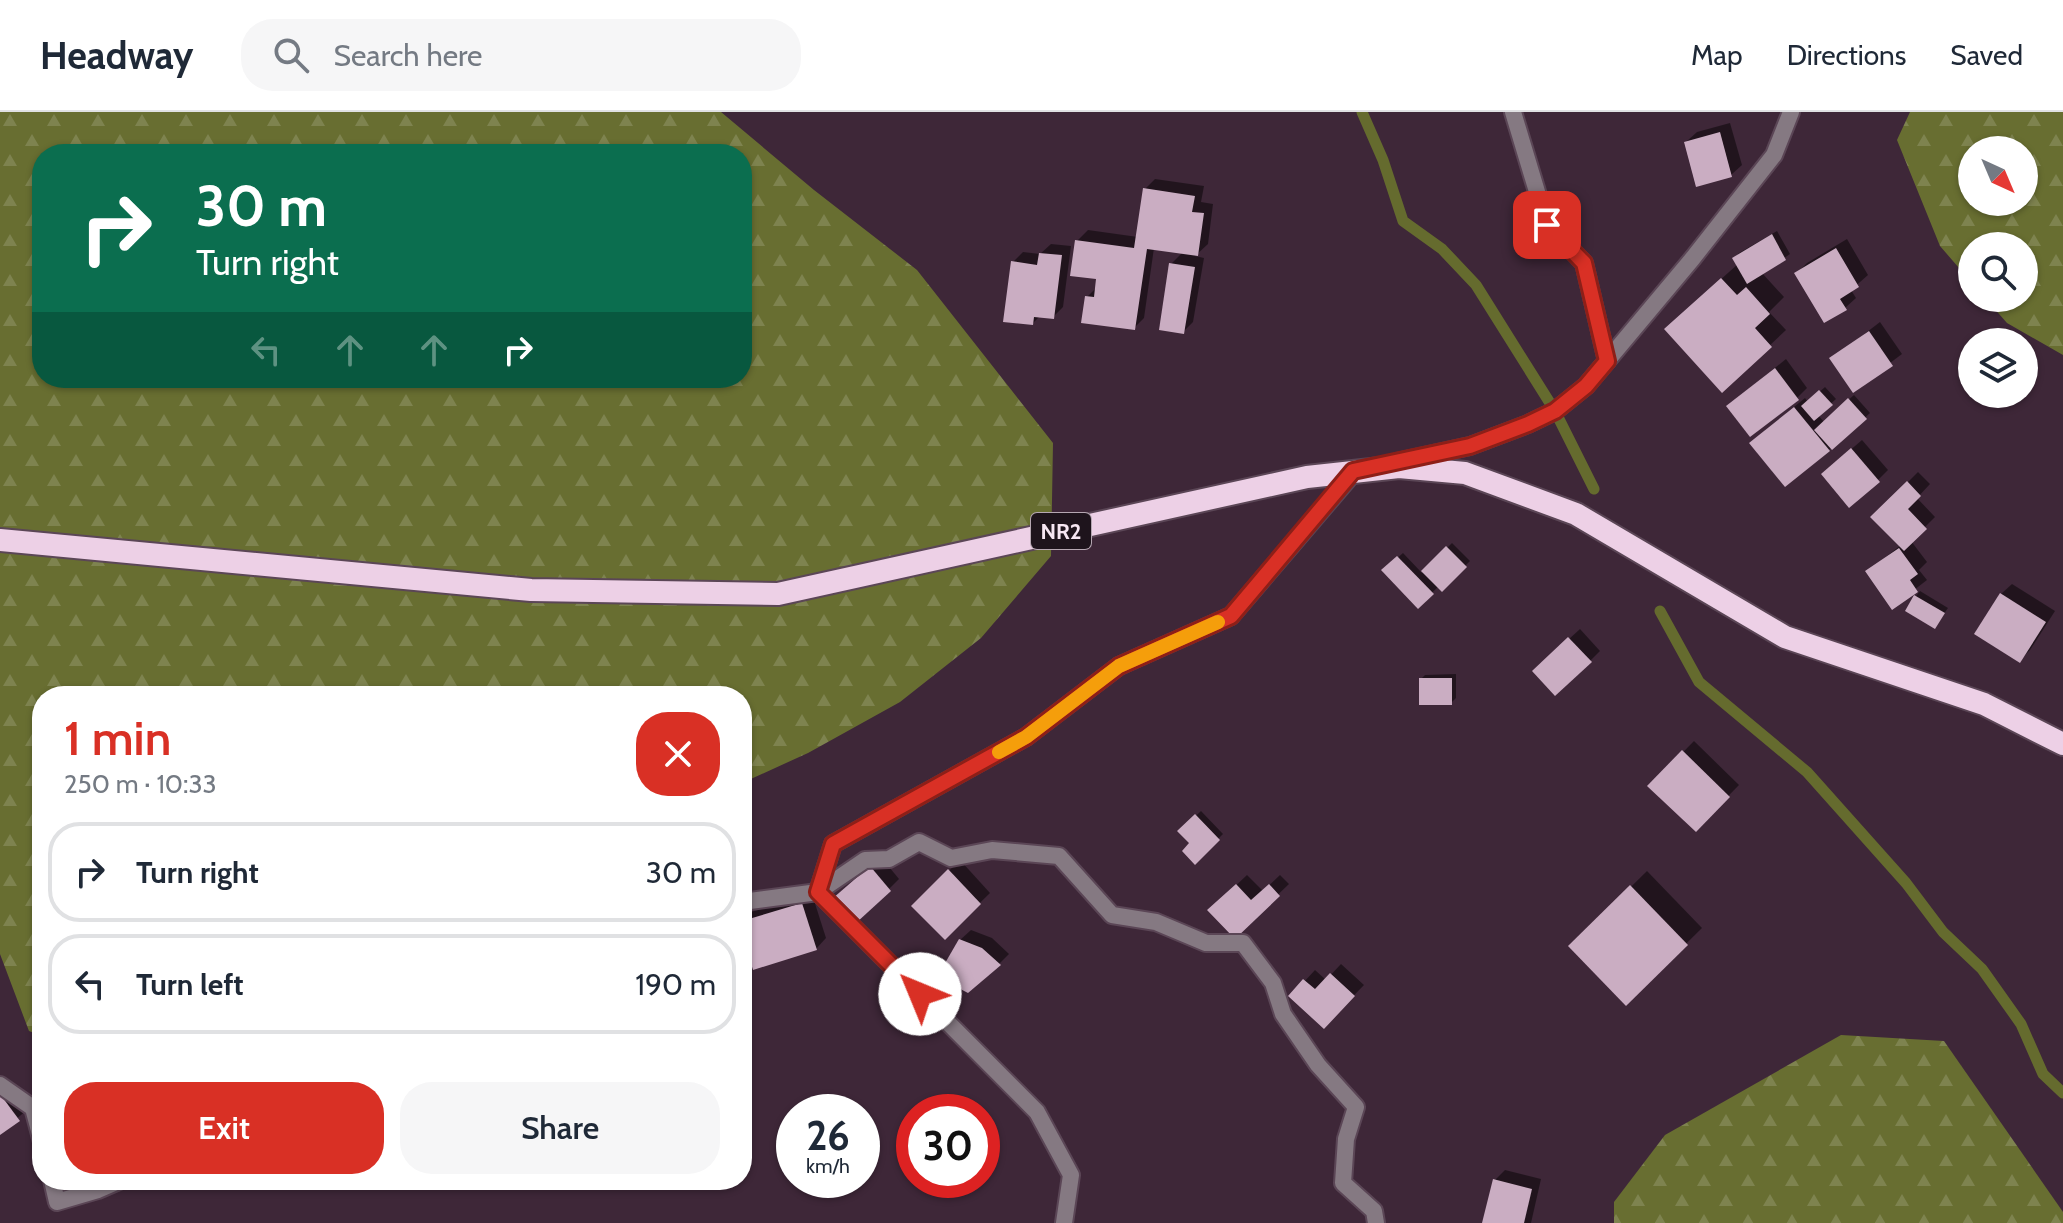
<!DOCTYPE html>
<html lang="en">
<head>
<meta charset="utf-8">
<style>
	body { margin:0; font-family:Cabin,sans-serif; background:#f6f6f7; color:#1f2937; height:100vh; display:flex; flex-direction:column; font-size:30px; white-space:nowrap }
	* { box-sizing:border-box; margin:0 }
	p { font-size:26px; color:#747a83 }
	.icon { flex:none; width:44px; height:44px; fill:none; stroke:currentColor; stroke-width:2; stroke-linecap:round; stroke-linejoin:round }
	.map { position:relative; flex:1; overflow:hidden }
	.sheet { position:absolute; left:32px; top:574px; width:720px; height:504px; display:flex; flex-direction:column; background:#fff; border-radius:32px; box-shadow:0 2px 6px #0004 }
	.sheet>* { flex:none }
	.hud { position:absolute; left:32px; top:32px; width:720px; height:244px; border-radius:32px; box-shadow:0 2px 6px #0004; background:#0b6e4f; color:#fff; overflow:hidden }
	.needle { width:52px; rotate:136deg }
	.buttons { position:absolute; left:1958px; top:24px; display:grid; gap:16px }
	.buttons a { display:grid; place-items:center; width:80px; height:80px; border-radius:50%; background:#fff; box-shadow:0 2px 6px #0004; font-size:40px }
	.speed { position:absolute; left:776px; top:982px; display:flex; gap:16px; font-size:40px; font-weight:700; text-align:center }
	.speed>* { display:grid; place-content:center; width:104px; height:104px; border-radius:50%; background:#fff; box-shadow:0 2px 6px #0004; line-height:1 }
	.speed small { font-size:20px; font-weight:400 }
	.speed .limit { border:12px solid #d22; background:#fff; color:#111 }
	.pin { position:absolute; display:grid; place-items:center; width:68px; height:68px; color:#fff; margin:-34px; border-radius:16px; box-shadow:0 4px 12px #0006 }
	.me { position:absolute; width:88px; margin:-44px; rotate:315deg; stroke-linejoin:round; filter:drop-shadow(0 0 6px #0008) }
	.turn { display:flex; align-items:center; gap:28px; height:168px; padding:0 32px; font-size:36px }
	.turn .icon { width:104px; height:104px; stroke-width:2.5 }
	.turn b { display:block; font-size:56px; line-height:68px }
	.lanes { display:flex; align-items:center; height:76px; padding:0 32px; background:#0003; justify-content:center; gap:40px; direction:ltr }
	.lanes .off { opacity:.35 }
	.round { display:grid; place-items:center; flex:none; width:84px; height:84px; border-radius:32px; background:#f6f6f7 }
	.overview { display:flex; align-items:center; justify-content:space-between; height:136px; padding:0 32px }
	h1 { font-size:48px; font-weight:600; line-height:60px; color:#d93025 }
	.button { display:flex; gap:16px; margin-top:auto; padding:16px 32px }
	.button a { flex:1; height:92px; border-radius:32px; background:#d93025; color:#fff; font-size:32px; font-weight:600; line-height:92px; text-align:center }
	.button a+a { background:#f6f6f7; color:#1f2937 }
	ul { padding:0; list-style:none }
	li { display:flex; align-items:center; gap:24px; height:100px; margin:0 16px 12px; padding:0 16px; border:4px solid #e0e1e3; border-radius:32px }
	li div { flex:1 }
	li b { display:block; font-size:30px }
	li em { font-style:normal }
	header { display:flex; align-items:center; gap:48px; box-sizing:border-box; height:112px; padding:0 40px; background:#fff; border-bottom:2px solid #e0e1e3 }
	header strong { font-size:38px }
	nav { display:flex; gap:44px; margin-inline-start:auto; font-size:28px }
	.search { width:560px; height:72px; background:#f6f6f7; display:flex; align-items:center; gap:20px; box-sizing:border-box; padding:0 28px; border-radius:32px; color:#747a83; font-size:30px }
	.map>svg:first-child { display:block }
	.forest { fill:url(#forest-firs); fill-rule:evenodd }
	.shadow { fill:#0007 }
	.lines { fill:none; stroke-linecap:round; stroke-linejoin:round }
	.stream { stroke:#656b2e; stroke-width:11 }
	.building { fill:#caadc2 }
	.minor-casing { stroke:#5b4656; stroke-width:20 }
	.trunk-casing { stroke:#5b4656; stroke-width:26 }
	.minor { stroke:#857982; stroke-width:16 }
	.trunk { stroke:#edd0e6; stroke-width:22 }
	.route-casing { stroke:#8d1f18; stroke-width:20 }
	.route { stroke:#d93025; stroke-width:14 }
	.slow { stroke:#f59e0b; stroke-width:14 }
	.labels { text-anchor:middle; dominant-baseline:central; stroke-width:8; stroke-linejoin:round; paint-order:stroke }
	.shield { fill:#1e141c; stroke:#b5a7b2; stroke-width:2 }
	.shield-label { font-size:22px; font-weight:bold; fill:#f6e6f2 }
</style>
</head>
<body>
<header>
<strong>Headway</strong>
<div class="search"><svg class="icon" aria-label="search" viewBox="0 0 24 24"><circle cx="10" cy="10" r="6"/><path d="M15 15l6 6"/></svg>Search here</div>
<nav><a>Map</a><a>Directions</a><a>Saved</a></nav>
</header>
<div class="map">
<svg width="2063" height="1111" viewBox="0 0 2063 1111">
	<defs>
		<pattern id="forest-firs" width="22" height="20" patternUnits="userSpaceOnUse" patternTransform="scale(2)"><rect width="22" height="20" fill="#686e31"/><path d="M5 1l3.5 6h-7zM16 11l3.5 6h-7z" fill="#7e834f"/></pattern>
	</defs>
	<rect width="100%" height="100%" fill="#3e2738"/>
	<g class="forest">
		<path d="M0 0H721L814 78 917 158 1053 331 1051 444 981 526 900 590 808 641 742 671V584H42V924L29 919 0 842ZM42 42H742V266H42Z"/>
		<path d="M1910 0H2063V243L2007 211 1985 186H2024V134H1972V171L1940 134 1897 28ZM1972 38H2024V90H1972Z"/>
		<polygon points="1841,923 1944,929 2063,1100 2063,1111 1614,1111 1614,1090 1665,1023"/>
	</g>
	<g class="shadow">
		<polygon points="1730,11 1742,53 1731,63 1686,30 1697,20"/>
		<polygon points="1155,67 1204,74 1201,90 1213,92 1208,132 1195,144 1204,146 1193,210 1183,220 1171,152 1183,140 1154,136 1144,206 1134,216 1087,185 1098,174 1099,166 1077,129 1088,118 1138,125 1145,77"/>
		<polygon points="1777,119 1790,142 1762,161 1784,185 1769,200 1786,218 1722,278 1682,202 1738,152 1735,146 1739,141"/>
		<polygon points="1847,127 1868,163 1851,178 1856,186 1845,196 1797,161 1807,151"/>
		<polygon points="1051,132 1071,134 1063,195 1053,205 1040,204 1033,211 1013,150 1023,140 1040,142"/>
		<polygon points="1880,210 1902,242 1854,278 1832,247"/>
		<polygon points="1786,247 1807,276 1797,286 1728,294"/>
		<polygon points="1825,275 1836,287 1818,303 1824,310 1854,283 1870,301 1832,336 1828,338 1762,321 1805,286 1808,290"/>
		<polygon points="1862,328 1888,358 1878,368 1834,352"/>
		<polygon points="1918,360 1930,372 1917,386 1935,405 1911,429 1927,450 1919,458 1927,468 1892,495 1868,459 1901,433 1873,405"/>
		<polygon points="1452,431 1470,449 1442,477 1439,474 1418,494 1384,458 1403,441 1422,461"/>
		<polygon points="2012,472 2055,499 2030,538 2020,548 2001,482"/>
		<polygon points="1920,479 1948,496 1935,514 1916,484"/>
		<polygon points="1580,517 1600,539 1590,549 1545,549"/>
		<polygon points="1456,562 1456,586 1451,591 1421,567 1425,563"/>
		<polygon points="1694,629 1739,673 1696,717 1650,674"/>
		<polygon points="1201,699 1223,722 1195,750 1192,731 1180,719"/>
		<polygon points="881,745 899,767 889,777 835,787"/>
		<polygon points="960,748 990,781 945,825 913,794"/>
		<polygon points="1647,759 1702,816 1626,891 1571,834"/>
		<polygon points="1247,763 1263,779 1280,763 1289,772 1235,824 1210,798"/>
		<polygon points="812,782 826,826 816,837 742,815 742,809 751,800"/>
		<polygon points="971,818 992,826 1009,842 999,852 960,828"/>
		<polygon points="1341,852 1364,873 1324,914 1291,884 1315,858 1326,868"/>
		<polygon points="0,980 28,997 0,1021"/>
		<polygon points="1505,1058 1541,1067 1531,1111 1484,1111 1495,1068"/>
	</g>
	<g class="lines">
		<g class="stream">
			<polyline points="1362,0 1383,48 1403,109 1442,137 1476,173 1555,299 1594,377"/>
			<polyline points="1660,499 1699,570 1807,660 1906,771 1943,820 1982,857 2021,912 2043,962 2063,981"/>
		</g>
	</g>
	<g class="building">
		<polygon points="1720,20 1732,65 1696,75 1684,30"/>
		<polygon points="1143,76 1195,84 1192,100 1204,101 1198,144 1147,137 1135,218 1081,211 1085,184 1094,185 1096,167 1070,164 1075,128 1134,136"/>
		<polygon points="1772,122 1786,148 1747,172 1732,146"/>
		<polygon points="1836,136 1859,175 1840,187 1847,198 1824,211 1794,161"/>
		<polygon points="1039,141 1062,143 1054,207 1034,205 1033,213 1003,210 1011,149 1037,153"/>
		<polygon points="1169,151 1195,155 1184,222 1159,218"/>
		<polygon points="1721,166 1737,183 1746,175 1770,202 1755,216 1772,235 1722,281 1664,217"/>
		<polygon points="1869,219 1893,254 1853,281 1829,246"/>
		<polygon points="1775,256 1799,288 1750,325 1726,294"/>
		<polygon points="1819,278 1833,293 1814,309 1801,294"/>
		<polygon points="1848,286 1867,307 1832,338 1814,318"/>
		<polygon points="1794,295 1830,339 1785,375 1749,331"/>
		<polygon points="1851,336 1880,370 1849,396 1821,362"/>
		<polygon points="1907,369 1921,384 1908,397 1927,417 1904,439 1870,405"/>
		<polygon points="1446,434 1467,455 1442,480 1421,459"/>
		<polygon points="1899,436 1918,462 1910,468 1918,480 1892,498 1865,459"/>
		<polygon points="1397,444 1434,482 1418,497 1381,458"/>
		<polygon points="2000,481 2046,510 2020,551 1974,522"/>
		<polygon points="1914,483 1945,501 1935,517 1905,499"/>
		<polygon points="1568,525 1592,550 1555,584 1532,559"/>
		<rect x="1419" y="566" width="33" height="27"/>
		<polygon points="1682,638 1730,685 1696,720 1647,674"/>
		<polygon points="1195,702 1220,728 1195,753 1182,739 1189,731 1177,719"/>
		<polygon points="870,754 891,779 856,811 832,787"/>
		<polygon points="948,757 981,792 945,828 911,794"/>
		<polygon points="1236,772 1251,788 1269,772 1280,784 1235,827 1207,798"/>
		<polygon points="1630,773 1688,833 1626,894 1568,834"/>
		<polygon points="802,791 817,838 753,858 742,822 742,809"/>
		<polygon points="959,827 982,836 1001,853 968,881 937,865"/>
		<polygon points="1330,861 1355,884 1324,917 1288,884 1303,867 1315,877"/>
		<polygon points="0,982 20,1009 0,1023"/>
		<polygon points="1493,1067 1532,1077 1524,1111 1482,1111"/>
	</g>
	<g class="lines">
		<defs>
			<g id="minor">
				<polyline points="1513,0 1547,113 1584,151 1607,249"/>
				<polyline points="1397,350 1470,334 1528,312 1555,299 1586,274 1693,146 1774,43 1791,0"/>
				<polyline points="742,790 818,780 865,748 889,747 919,730 951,746 992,738 1059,744 1112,803 1156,810 1206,831 1243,831 1273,871 1283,902 1318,953 1356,995 1346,1027 1343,1071 1374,1099 1376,1111"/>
				<polyline points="0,973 33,996 42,1030"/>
				<polyline points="52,1068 57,1090 98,1078 121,1068"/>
				<polyline points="1064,1111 1071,1063 1037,1000 818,780 833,732 1026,625 1119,554 1231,504 1355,359"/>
			</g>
			<polyline id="trunk" points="0,428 531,478 778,482 1307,365 1399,355 1465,361 1576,402 1785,525 1984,592 2063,632"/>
		</defs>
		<use href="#minor" class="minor-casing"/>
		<use href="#trunk" class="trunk-casing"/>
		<use href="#minor" class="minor"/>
		<use href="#trunk" class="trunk"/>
	</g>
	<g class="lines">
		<defs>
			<polyline id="route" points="920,882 818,780 833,732 1026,625 1119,554 1231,504 1353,359 1470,334 1528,312 1555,299 1586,274 1607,249 1584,151 1547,113"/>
		</defs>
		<use href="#route" class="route-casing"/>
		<use href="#route" class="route"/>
		<polyline class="slow" points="999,640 1026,625 1119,554 1218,510"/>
	</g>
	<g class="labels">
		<rect class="shield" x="1031" y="401" width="60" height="36" rx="6"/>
		<g class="shield-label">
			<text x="1061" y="419">NR2</text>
		</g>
	</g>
</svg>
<div class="buttons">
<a><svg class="needle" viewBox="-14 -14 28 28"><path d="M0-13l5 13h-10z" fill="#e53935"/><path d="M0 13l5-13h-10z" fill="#747a83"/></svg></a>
<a><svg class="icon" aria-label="search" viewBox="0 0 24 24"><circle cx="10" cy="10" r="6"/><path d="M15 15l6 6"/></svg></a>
<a><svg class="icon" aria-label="layers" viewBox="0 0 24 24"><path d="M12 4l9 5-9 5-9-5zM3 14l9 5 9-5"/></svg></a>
</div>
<div class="speed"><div>26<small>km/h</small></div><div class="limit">30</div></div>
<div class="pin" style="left:1547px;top:113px;background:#d93025"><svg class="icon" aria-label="arrive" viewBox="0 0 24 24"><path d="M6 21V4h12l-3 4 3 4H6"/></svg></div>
<svg class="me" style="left:920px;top:882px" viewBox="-20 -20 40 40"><circle r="19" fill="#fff"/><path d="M0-13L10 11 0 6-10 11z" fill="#d93025"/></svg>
<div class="hud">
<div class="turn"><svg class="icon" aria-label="right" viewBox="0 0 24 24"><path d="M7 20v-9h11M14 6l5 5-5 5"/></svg><div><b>30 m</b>Turn right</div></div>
<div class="lanes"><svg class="icon off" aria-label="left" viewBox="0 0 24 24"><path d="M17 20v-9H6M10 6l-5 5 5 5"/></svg><svg class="icon off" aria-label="ahead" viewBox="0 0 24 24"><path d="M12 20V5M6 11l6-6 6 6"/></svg><svg class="icon off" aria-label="ahead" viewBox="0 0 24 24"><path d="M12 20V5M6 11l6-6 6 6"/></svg><svg class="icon" aria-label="right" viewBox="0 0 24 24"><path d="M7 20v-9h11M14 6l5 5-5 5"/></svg></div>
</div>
<section class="sheet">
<div class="overview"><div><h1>1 min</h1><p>250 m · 10:33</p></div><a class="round" style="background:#d93025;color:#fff"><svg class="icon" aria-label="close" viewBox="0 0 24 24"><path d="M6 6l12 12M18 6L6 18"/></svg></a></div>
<ul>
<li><svg class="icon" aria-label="right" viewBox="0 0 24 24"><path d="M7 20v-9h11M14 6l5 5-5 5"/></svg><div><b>Turn right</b></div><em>30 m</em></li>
<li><svg class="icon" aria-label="left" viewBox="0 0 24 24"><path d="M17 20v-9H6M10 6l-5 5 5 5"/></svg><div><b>Turn left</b></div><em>190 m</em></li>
</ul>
<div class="button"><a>Exit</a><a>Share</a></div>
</section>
</div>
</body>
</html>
